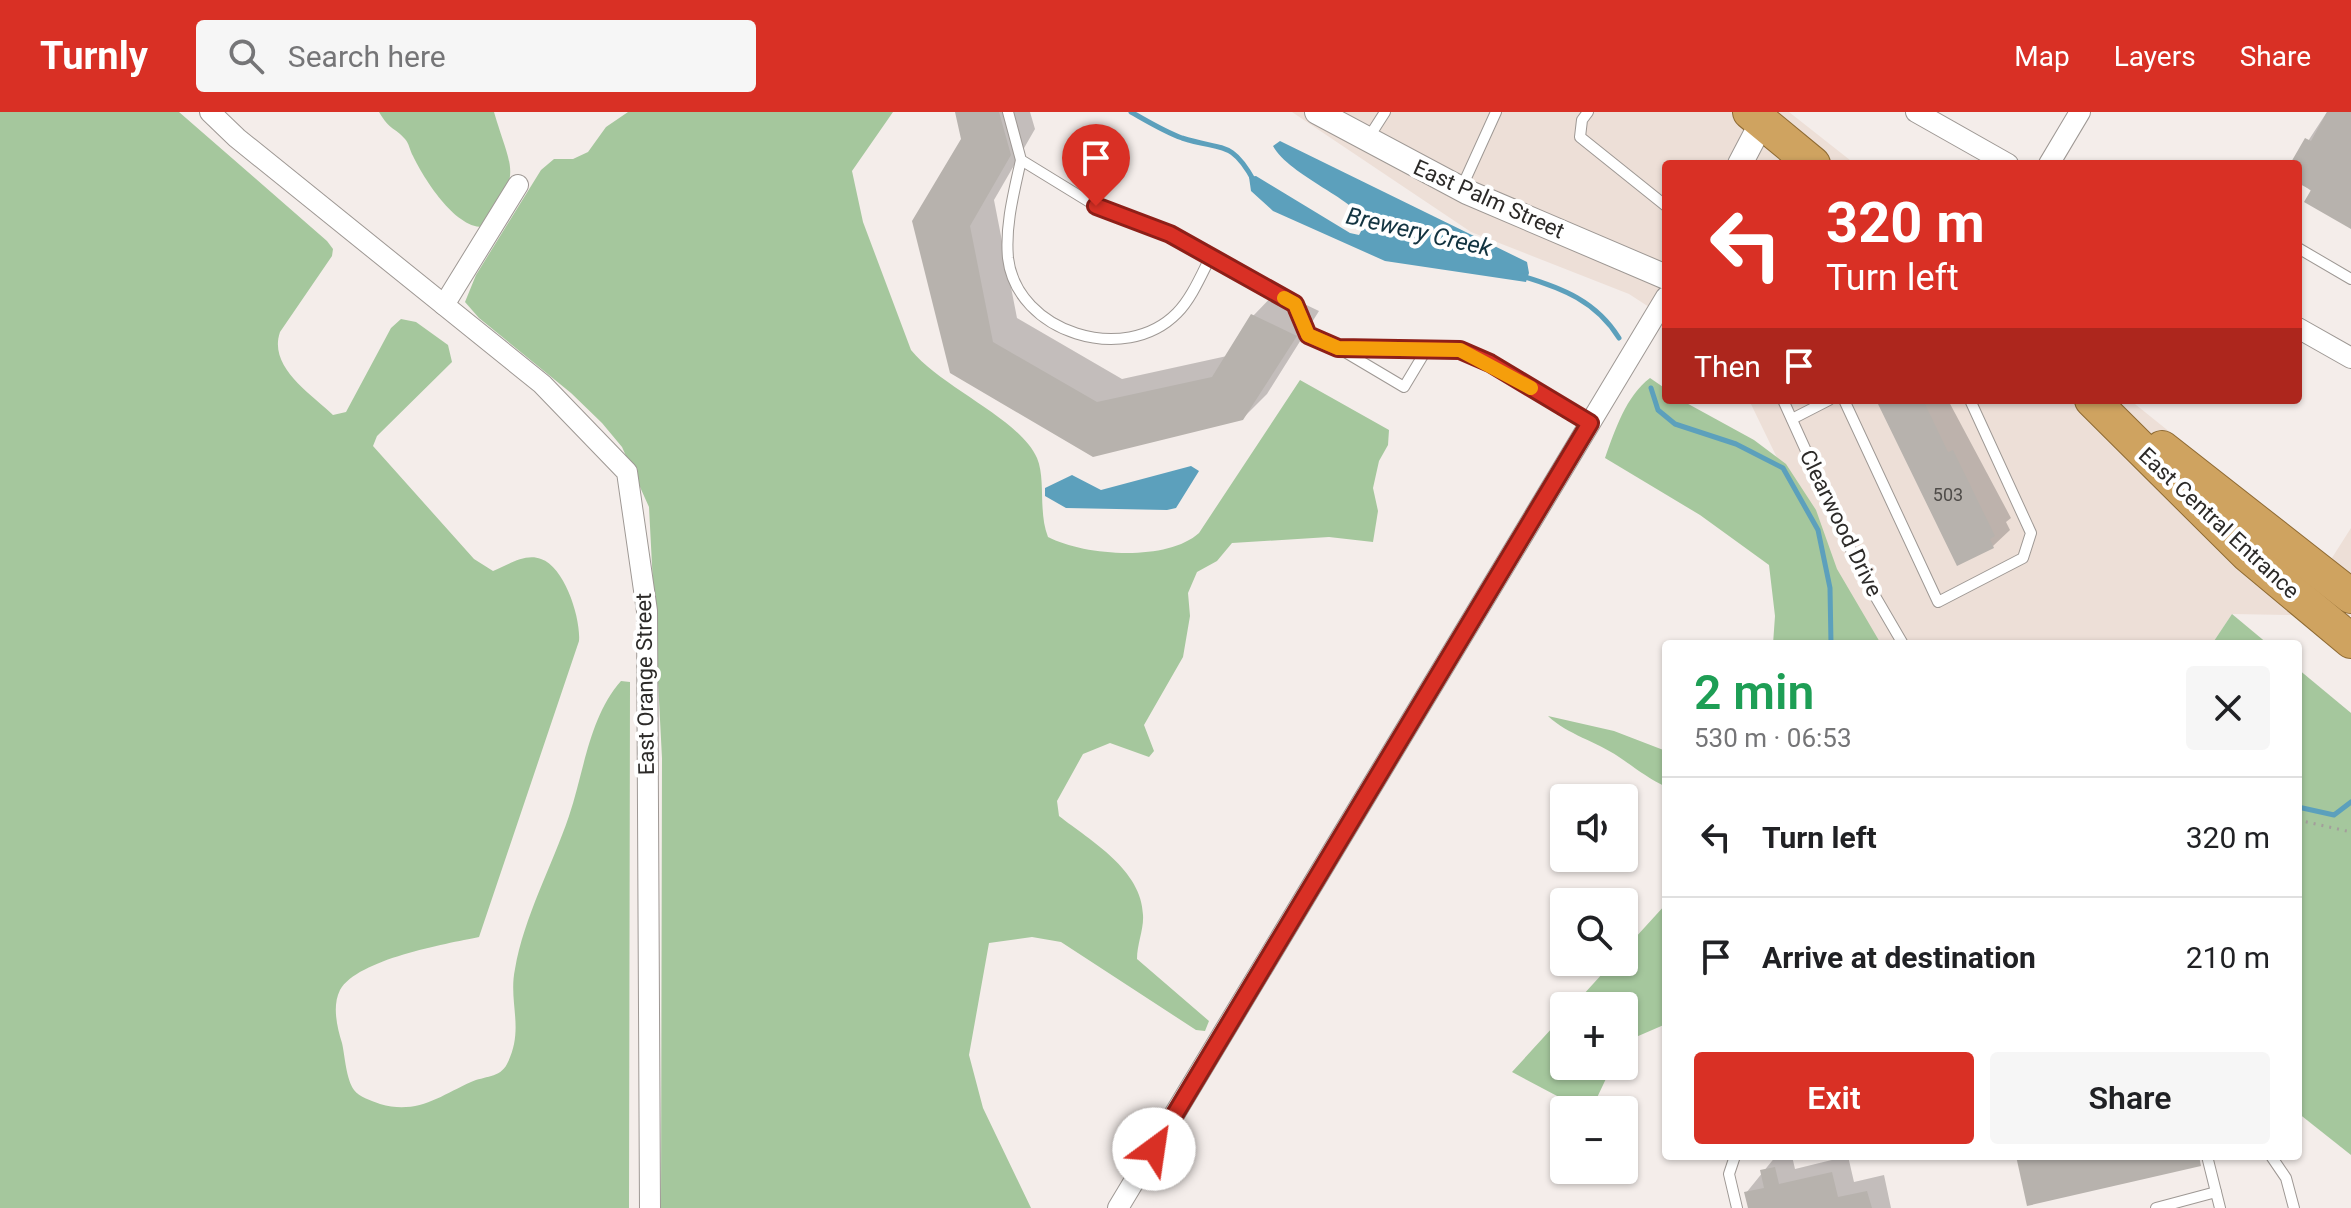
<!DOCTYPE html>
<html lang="en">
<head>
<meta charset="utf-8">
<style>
	body { margin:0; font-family:Roboto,sans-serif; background:#f6f6f6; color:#202124; height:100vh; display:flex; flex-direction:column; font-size:30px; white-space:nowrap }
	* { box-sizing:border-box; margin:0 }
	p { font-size:26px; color:#757577 }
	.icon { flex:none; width:44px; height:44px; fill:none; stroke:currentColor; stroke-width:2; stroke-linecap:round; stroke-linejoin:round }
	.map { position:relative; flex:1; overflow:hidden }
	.sheet { position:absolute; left:1662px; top:528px; width:640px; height:520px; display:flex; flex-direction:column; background:#fff; border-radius:8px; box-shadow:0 2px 6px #0004 }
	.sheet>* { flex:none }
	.hud { position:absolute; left:1662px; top:48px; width:640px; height:244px; border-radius:8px; box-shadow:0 2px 6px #0004; background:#d93025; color:#fff; overflow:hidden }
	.controls { position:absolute; left:1550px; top:672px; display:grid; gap:16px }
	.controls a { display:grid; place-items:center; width:88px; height:88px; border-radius:8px; background:#fff; box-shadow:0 2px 6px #0004; font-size:40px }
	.pin { position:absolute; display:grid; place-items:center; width:68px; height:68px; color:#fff; margin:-82px -34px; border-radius:50% 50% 50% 0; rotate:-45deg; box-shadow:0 0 8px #0007 }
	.pin .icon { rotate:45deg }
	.me { position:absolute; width:88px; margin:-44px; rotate:31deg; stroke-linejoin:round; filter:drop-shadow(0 0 6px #0008) }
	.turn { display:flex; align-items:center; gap:28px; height:168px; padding:0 32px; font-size:36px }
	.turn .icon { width:104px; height:104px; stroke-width:2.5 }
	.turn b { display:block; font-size:56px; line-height:68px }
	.then { display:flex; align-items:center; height:76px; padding:0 32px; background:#0003; gap:16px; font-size:30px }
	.round { display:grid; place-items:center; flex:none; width:84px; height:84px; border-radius:8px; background:#f6f6f6 }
	.overview { display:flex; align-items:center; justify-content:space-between; height:136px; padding:0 32px }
	h1 { font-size:48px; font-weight:600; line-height:60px; color:#1e9e55 }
	.action { display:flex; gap:16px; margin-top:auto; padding:16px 32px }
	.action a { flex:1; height:92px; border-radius:8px; background:#d93025; color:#fff; font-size:32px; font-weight:600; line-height:92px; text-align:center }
	.action a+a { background:#f6f6f6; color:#202124 }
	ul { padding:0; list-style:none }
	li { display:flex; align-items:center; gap:24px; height:120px; padding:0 32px; border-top:2px solid #e0e0e0 }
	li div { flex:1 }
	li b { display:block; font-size:30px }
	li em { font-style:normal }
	header { display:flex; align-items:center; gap:48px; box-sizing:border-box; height:112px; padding:0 40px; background:#d93025; color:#fff }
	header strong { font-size:38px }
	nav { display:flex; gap:44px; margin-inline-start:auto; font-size:28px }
	.search { width:560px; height:72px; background:#f6f6f6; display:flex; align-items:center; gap:20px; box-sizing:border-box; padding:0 28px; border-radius:8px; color:#757577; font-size:30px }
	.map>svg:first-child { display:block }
	.built { fill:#eddfd7 }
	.green { fill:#a5c79d }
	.water { fill:#5ca0bc }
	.shadow { fill:#0003 }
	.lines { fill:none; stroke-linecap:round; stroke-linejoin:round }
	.stream { stroke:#5ca0bc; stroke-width:5 }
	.building { fill:#b7b2ad }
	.service-casing { stroke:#9e9894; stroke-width:12 }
	.minor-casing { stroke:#9e9894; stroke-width:22 }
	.tertiary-casing { stroke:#9e9894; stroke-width:26 }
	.trunk-casing { stroke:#8e6a33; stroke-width:36 }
	.path { stroke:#a39e9b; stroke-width:3; stroke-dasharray:2 6; stroke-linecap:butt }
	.service { stroke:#fff; stroke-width:10 }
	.minor { stroke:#fff; stroke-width:20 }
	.tertiary { stroke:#fff; stroke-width:24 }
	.trunk { stroke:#cfa360; stroke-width:34 }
	.route-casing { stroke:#8d1f18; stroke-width:20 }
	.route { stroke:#d93025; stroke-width:14 }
	.slow { stroke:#f59e0b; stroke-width:14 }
	.labels { text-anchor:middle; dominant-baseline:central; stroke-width:8; stroke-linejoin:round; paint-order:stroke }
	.number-label { font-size:18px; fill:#4f4c49 }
	.street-label { font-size:22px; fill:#2c2a28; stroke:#fff }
	.water-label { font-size:24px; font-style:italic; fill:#123340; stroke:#fff }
</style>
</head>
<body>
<header>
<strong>Turnly</strong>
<div class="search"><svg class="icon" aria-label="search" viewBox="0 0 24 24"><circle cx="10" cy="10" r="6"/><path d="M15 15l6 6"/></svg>Search here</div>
<nav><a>Map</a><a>Layers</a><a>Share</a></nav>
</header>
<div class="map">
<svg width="2351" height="1096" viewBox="0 0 2351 1096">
	<rect width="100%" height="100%" fill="#f4edea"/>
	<g class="built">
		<polygon points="1292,0 1789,0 1855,52 1666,52 1666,206 1629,182 1471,120"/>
		<polygon points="1749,288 2130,288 2330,449 2351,416 2351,504 2232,502 2212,532 1867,532"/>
	</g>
	<g class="green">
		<path d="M0 0H179L327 129 333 137 332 144 280 220C268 255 310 281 333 303L346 300 391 216 401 207 416 210 448 233 452 250 377 324 373 334 474 447 493 459C508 453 525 441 541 447 565 455 581 507 579 529L479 825C445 832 358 847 340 878 332 894 337 915 342 931 345 944 346 967 354 978 359 985 372 989 380 992 417 1003 440 984 471 970 484 964 500 966 507 952 525 917 508 891 515 857 524 805 552 754 569 704 584 660 589 605 621 569L630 570 629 1096H0Z"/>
		<path d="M379 0H494C512 61 523 60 483 115 455 116 424 67 413 44 410 39 409 31 405 27 395 15 390 19 379 0Z"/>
		<path d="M628 0H893L852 59 863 110 911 238C942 276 1019 306 1037 346 1046 367 1038 400 1048 425 1085 444 1167 450 1199 421L1300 268 1389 318 1388 333 1379 349 1373 376 1378 399 1373 430 1329 425 1232 431 1217 449 1197 460 1188 481 1190 504 1183 545 1144 613 1154 639 1149 645 1110 631 1083 642 1057 689 1059 704C1091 729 1142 758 1143 803 1144 817 1137 832 1137 847L1209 909 1205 919 1196 918 1061 830 1032 825 989 831 969 943 983 996 1031 1096H661L662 646 649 395 622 335 602 311 571 281 479 206 465 190 476 163 541 58 554 47H573L588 40 606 15Z"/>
		<path d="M1650 266 1666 277V288H1681L1754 328 1786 352 1816 398 1837 457 1881 532H1773L1775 504 1769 453 1700 403 1605 346C1615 318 1626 284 1650 266Z"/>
		<polygon points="2232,502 2268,532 2212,532"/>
		<polygon points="2298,557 2351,601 2351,1043 2298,1001"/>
		<path d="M1548 604 1614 619 1666 639V675C1648 666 1635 656 1619 645 1596 629 1568 623 1548 604Z"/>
		<polygon points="1666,792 1666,912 1629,928 1624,935 1624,894 1573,894 1613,850 1624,850 1624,838"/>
		<polygon points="1564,903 1564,954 1612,954 1594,992 1576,994 1512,960"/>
	</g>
	<g class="water">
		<path d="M1280 29 1527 150 1529 161 1526 170 1385 149 1273 99 1251 79 1249 65 1256 64 1350 121 1359 123 1365 112C1360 89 1289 64 1273 34Z"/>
		<polygon points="1191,354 1199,359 1176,396 1167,398 1066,396 1045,384 1045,376 1072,363 1101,378"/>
	</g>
	<g class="shadow">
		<polygon points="957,0 1030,0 1035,17 994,88 1017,206 1122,267 1227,244 1253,204 1277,179 1319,199 1267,282 1242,307 1093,343 952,259 963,28"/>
		<polygon points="2327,0 2351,0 2351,109 2298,69 2298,52 2293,52"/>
		<polygon points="1885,288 1948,288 2011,406 2006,410 2010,418 1993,434 1880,293"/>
		<polygon points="1776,1044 1792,1044 1795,1057 1848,1044 1854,1070 1884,1063 1891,1096 1750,1096 1746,1081"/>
	</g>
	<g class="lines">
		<g class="stream">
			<path d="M1131 0C1147 9 1165 20 1182 26 1222 39 1231 27 1254 69"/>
			<path d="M1522 164C1562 176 1596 189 1619 226"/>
			<polyline points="1651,276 1658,298 1675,312 1736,332 1783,356 1818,418 1830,476 1831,532"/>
			<polyline points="2298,695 2334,703 2351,690"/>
		</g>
	</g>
	<g class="building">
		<polygon points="955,0 999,0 1011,43 970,114 993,230 1097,290 1212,265 1251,202 1297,224 1243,308 1093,345 950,261 912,109 961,27"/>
		<polygon points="2327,0 2351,0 2351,117 2304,90 2311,78 2298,71 2298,52 2290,52 2305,26 2311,29"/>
		<polygon points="1887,288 1923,288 1948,340 1953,338 1995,424 1990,427 1994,436 1957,454 1878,292"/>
		<polygon points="2016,1044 2199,1044 2201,1054 2027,1094"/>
		<polygon points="1775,1055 1779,1072 1832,1060 1838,1085 1867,1079 1872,1096 1748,1096 1744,1080 1764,1076 1760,1058"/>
	</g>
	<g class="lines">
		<defs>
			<g id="service">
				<polyline points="1008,0 1021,48 1096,94 1170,122 1212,142 1295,192 1308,223 1338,236 1460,238 1490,251 1590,311"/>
				<polyline points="1588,0 1582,8 1580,25 1666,94"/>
				<polyline points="1369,25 1385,0"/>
				<path d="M1021 48C1014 80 1005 113 1008 146 1017 221 1125 254 1177 201 1192 186 1202 161 1212 142"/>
				<polyline points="1461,77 1496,0"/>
				<polyline points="2298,136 2351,167"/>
				<polyline points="1340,237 1404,275 1425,240"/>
				<polyline points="1783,288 1861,460 1903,532"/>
				<polyline points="1844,288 1938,490 2023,446 2031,421 1970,288"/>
				<polyline points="1792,307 1829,288"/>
				<polyline points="1735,1044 1729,1062 1737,1096"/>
				<polyline points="2207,1044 2216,1080"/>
				<polyline points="2271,1044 2286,1066 2294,1096"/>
				<polyline points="2156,1096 2216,1080 2220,1096"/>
			</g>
			<g id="minor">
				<polyline points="210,0 237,26 542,272 627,360 647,499 650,1096"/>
				<polyline points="1916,0 2008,52"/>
				<polyline points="2049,52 2080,0"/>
				<polyline points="444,193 518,73"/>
				<polyline points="2298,216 2351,246"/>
				<polyline points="1118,1096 1666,185"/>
			</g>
			<g id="tertiary">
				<polyline points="1317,0 1467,80 1666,165"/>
				<polyline points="1740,52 1762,10"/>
			</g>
			<g id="trunk">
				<polyline points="1750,0 1813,52"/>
				<polyline points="2092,288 2248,443 2351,529"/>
				<polyline points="2162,336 2351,484"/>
			</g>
		</defs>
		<use href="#service" class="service-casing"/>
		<use href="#minor" class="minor-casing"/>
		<use href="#tertiary" class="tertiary-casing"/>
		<use href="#trunk" class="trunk-casing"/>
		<polyline class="path" points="2298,708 2351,720"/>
		<use href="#service" class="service"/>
		<use href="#minor" class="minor"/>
		<use href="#tertiary" class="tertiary"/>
		<use href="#trunk" class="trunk"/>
	</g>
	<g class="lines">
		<defs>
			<polyline id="route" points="1096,94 1170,122 1295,192 1308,223 1338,236 1460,238 1490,251 1590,311 1154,1037"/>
		</defs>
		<use href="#route" class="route-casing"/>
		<use href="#route" class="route"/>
		<polyline class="slow" points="1284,186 1295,192 1308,223 1338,236 1460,238 1531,276"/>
	</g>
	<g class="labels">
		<g class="number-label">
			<text x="1948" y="382">503</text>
		</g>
		<g class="street-label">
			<text transform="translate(1489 87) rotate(24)">East Palm Street</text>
			<text transform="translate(1841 411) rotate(64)">Clearwood Drive</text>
			<text transform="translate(2219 411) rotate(43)">East Central Entrance</text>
			<text transform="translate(645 572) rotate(-91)">East Orange Street</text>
		</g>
		<g class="water-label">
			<text transform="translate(1419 120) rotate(13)">Brewery Creek</text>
		</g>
	</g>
</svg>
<div class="controls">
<a><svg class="icon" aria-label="sound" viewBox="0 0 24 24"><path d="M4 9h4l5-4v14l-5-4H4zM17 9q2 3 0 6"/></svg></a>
<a><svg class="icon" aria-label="search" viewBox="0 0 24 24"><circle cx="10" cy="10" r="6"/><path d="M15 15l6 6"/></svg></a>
<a>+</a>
<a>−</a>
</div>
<div class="pin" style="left:1096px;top:94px;background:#d93025"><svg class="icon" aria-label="arrive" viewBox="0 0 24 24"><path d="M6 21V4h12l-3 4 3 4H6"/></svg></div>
<svg class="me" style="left:1154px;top:1037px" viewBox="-20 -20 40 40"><circle r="19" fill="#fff"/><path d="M0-13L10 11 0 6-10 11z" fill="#d93025"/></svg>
<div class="hud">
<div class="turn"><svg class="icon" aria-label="left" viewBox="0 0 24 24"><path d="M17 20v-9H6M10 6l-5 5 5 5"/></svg><div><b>320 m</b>Turn left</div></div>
<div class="then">Then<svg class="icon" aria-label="arrive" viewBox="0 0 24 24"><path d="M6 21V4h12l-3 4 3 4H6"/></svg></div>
</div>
<section class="sheet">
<div class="overview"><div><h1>2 min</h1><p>530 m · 06:53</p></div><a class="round"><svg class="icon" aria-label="close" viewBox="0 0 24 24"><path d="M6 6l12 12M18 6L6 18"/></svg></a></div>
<ul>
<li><svg class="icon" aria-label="left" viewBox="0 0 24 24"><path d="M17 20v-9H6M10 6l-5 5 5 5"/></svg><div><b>Turn left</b></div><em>320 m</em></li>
<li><svg class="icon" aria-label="arrive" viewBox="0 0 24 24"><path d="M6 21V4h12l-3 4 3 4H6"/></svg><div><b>Arrive at destination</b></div><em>210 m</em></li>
</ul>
<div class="action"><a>Exit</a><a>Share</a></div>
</section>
</div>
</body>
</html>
